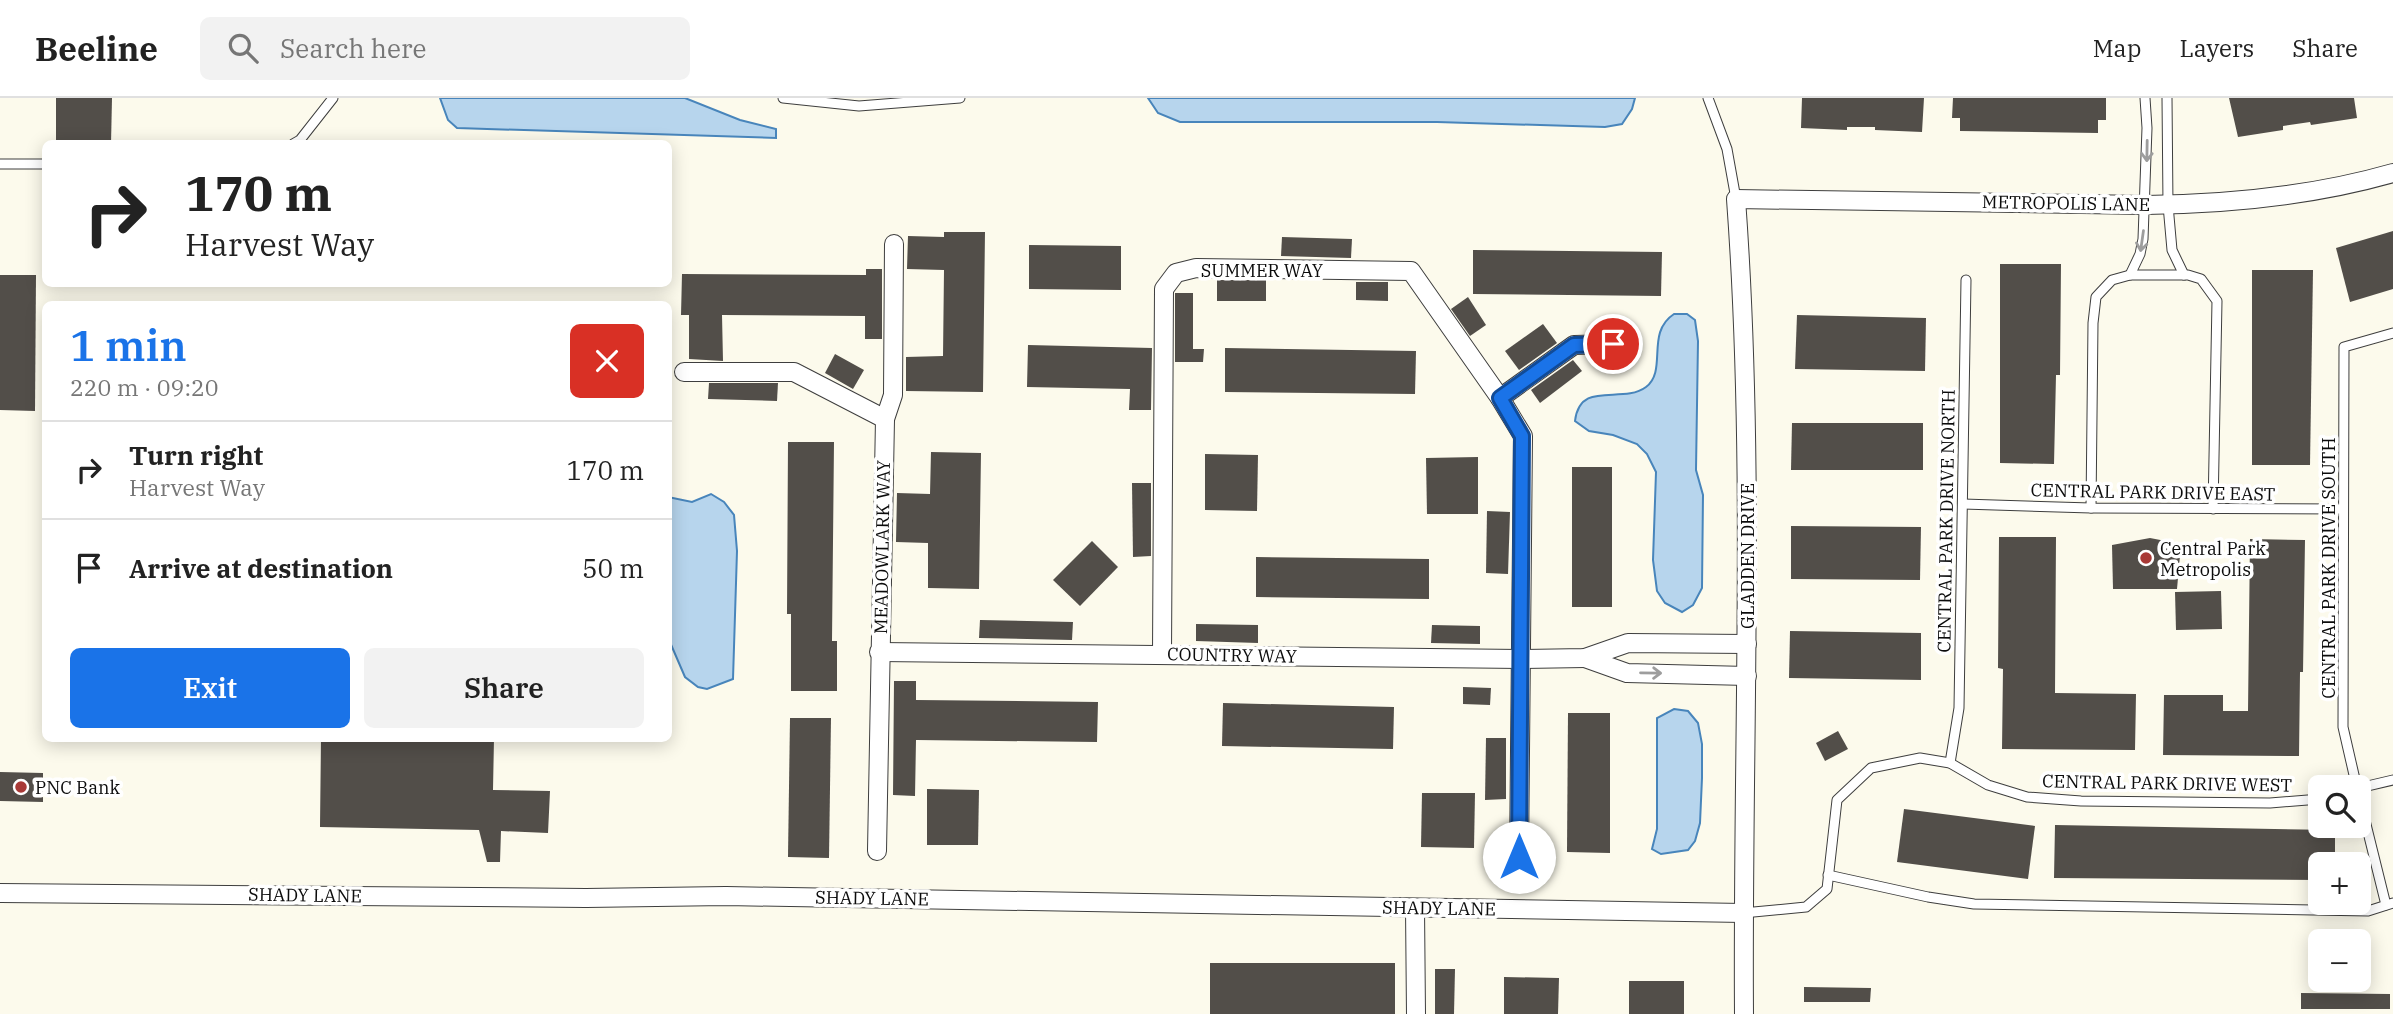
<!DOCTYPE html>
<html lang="en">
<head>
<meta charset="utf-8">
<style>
	body { margin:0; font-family:"IBM Plex Serif",serif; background:#f2f2f2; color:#222; height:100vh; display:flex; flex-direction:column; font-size:26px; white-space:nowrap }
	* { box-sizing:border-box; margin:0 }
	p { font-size:23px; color:#767676 }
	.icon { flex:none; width:38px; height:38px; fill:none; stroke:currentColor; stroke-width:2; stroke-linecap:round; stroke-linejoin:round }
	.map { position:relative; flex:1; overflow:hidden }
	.side { position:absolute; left:42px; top:203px; width:630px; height:441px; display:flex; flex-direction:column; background:#fff; border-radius:10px; box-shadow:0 4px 18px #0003 }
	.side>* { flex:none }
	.hud { position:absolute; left:42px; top:42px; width:630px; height:147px; border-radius:10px; box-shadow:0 4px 18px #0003; background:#fff; color:#222; overflow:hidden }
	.buttons { position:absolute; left:2308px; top:677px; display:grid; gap:14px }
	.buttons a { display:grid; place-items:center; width:63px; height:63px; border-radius:10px; background:#fff; box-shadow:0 4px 18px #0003; font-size:35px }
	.pin { position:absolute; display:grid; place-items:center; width:60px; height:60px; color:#fff; margin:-30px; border:4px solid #fff; border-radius:50%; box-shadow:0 2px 7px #0007 }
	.me { position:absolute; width:77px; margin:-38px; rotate:0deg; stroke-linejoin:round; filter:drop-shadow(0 0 5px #0008) }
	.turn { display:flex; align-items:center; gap:24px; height:147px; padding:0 28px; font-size:32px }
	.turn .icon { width:91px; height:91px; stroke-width:2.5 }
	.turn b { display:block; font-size:49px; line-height:60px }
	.round { display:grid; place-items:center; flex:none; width:74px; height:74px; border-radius:10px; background:#f2f2f2 }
	.headline { display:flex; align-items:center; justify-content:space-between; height:119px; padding:0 28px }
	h1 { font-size:42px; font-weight:600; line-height:52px; color:#1a73e8 }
	.primary-button { display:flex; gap:14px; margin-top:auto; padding:14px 28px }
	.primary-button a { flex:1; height:80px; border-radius:10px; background:#1a73e8; color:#fff; font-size:28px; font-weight:600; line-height:80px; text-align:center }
	.primary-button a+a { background:#f2f2f2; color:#222 }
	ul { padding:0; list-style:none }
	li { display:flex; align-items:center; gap:21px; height:98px; padding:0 28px; border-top:2px solid #e0e0e0 }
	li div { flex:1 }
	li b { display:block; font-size:26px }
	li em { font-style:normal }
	header { display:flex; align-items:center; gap:42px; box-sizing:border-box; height:98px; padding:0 35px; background:#fff; border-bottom:2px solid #e0e0e0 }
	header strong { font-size:33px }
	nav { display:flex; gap:38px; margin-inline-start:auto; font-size:24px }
	.search { width:490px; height:63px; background:#f2f2f2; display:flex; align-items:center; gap:18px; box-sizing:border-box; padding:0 24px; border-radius:10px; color:#767676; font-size:26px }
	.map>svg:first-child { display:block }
	.water { fill:#b7d5ed; stroke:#4885bb; stroke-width:2 }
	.building { fill:#524e49 }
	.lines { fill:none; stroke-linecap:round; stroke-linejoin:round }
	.service-casing { stroke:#3e3e3e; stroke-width:11 }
	.minor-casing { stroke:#3e3e3e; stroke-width:20 }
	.service { stroke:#fff; stroke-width:9 }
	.minor { stroke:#fff; stroke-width:18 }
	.oneway { stroke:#9d9d9d }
	.route-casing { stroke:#114b97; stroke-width:18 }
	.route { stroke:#1a73e8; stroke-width:12 }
	.poi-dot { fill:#a83936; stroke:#fff; stroke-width:2.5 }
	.labels { text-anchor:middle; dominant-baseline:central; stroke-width:7; stroke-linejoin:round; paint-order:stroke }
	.street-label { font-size:18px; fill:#0b0b0b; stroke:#fff }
	.poi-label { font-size:18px; fill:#0b0b0b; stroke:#fff; text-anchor:start }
</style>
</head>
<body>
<header>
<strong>Beeline</strong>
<div class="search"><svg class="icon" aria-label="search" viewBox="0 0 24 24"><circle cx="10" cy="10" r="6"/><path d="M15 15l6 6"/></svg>Search here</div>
<nav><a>Map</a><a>Layers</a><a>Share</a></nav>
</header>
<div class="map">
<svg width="2393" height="916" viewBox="0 0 2393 916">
	<rect width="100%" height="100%" fill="#fcfaec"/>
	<g class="water">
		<polygon points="440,0 685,0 740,22 776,31 776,40 457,30 448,22"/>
		<polygon points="1148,0 1635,0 1632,11 1622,26 1605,29 1437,24 1180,24 1158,15"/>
		<path d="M1674 216H1687L1695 222 1698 243 1696 372 1703 397 1702 490 1693 507 1682 514 1665 505 1657 493 1653 462 1656 374 1647 356 1637 346 1613 337 1589 333 1575 323C1580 281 1622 307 1646 289 1668 272 1645 235 1674 216Z"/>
		<polygon points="711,396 724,404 734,417 737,453 733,581 707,591 698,589 685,579 669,542 668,399 692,404"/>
		<polygon points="1674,611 1688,613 1698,625 1702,646 1702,680 1700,725 1695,743 1688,752 1661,756 1652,751 1657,731 1657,620"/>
	</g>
	<g class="building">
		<polygon points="56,0 112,0 111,46 56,46"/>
		<polygon points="1802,0 1924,0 1922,34 1875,32 1875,29 1847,29 1847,32 1801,30"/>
		<polygon points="1953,0 2106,0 2106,22 2098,22 2098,35 1960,33 1960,20 1952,20"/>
		<polygon points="2229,0 2354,0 2357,20 2311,27 2310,24 2283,28 2283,32 2238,39"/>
		<polygon points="2393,133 2393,191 2350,204 2336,150"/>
		<polygon points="944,134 985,134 983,294 906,293 906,259 943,258 944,172 907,171 908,138 944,139"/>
		<polygon points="1282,139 1352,141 1351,160 1281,158"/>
		<polygon points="1029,147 1121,148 1121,192 1029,191"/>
		<polygon points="1473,152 1662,154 1661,198 1473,196"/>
		<polygon points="2000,166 2061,166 2060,277 2056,277 2054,366 2000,365"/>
		<polygon points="866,171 882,171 882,241 865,241 865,218 722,217 723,263 689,261 689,217 681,217 682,176 866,177"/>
		<polygon points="2252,172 2313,172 2310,367 2252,367"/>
		<polygon points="0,177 36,177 35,313 0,312"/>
		<rect x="1217" y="182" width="49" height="21"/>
		<polygon points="1356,184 1388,184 1388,203 1356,202"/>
		<polygon points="1175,195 1193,195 1193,251 1204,251 1203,264 1175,264"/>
		<polygon points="1468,199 1486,227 1470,238 1451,211"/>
		<polygon points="1797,217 1926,220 1925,273 1795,271"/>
		<polygon points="1543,226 1557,245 1519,272 1505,253"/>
		<polygon points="1028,247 1152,250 1151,312 1129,312 1130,291 1027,289"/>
		<polygon points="1225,250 1416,253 1415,296 1225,294"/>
		<polygon points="835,256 864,272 853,291 825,275"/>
		<polygon points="1573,262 1582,273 1540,305 1531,292"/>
		<polygon points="709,285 778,285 777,303 708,301"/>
		<polygon points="1792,325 1923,325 1923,372 1791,372"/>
		<polygon points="788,344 834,344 832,543 837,543 837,593 791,593 791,516 787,516"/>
		<polygon points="931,354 981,355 979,491 928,490 928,445 896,444 897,395 930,396"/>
		<polygon points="1205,356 1258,357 1257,413 1205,412"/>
		<polygon points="1478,359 1478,416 1427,416 1426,360"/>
		<rect x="1572" y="369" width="40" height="140"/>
		<polygon points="1132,385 1151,385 1151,458 1133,459"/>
		<polygon points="1487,413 1510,414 1508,476 1486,475"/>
		<polygon points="1791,428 1921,429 1920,482 1791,481"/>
		<polygon points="1999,439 2056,439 2055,595 2136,596 2135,652 2002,651 2003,571 1998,570"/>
		<polygon points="2150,440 2181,446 2177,491 2113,491 2112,447"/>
		<polygon points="2250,441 2305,442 2303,574 2300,574 2299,658 2163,657 2164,597 2223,597 2223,613 2248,613"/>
		<polygon points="1092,443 1118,469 1080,508 1053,482"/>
		<polygon points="1256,459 1429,461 1429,501 1256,499"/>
		<polygon points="2221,493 2222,531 2176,532 2175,494"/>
		<polygon points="980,522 1073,524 1072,542 979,540"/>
		<polygon points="1196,526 1258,527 1258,545 1196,543"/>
		<polygon points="1432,527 1480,528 1480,546 1431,545"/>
		<polygon points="1790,533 1921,535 1921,582 1789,580"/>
		<polygon points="894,583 916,583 916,602 1098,604 1097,644 916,642 915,698 893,697"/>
		<polygon points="1463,589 1491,590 1490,607 1463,606"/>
		<polygon points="1223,605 1394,609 1393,651 1222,648"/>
		<polygon points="1568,615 1610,615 1610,755 1567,754"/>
		<polygon points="790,620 831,620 829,760 788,759"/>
		<polygon points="1838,633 1848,651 1825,663 1816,645"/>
		<polygon points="321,640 494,640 493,692 550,693 548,735 501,733 500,764 487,764 479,732 320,729"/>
		<polygon points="1486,640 1506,640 1506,701 1485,702"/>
		<polygon points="0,674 43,675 43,704 0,703"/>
		<polygon points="927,691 979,692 978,747 927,747"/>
		<polygon points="1422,695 1475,695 1474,750 1421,749"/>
		<polygon points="1904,711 2035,728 2028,781 1897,764"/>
		<polygon points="2055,727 2335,732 2335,766 2320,766 2320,782 2054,780"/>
		<rect x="1210" y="865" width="185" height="51"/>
		<polygon points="1435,871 1455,871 1454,916 1435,916"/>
		<polygon points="1504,879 1559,880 1558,916 1504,916"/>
		<rect x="1629" y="883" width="55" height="33"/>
		<polygon points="1804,889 1871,890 1870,904 1804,904"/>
		<polygon points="2301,895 2390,896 2390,911 2301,911"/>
	</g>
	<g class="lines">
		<defs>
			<g id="service">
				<polyline points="783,0 859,8 960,0"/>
				<polyline points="1708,0 1727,51 1736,101"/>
				<polyline points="2167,0 2168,107 2172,152 2184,177"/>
				<polyline points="293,46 300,42 333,0"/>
				<polyline points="0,66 46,66"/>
				<polyline points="2130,177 2140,156 2143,141 2147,30 2145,0"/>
				<polyline points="1963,406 2091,410 2343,411"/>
				<polyline points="2091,410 2093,225 2096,199 2112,182 2130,177 2188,177 2201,181 2217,203 2213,411"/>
				<polyline points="1950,665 1959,610 1966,182"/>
				<polyline points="2357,690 2343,629 2344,249 2393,235"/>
				<polyline points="2359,690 2393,682"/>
				<polyline points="2359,698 2386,807"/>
				<polyline points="1828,777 1928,799 1974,806 2368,813 2393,805"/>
				<polyline points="1743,815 1806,809 1827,791 1837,702 1871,670 1920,660 1950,665 1988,687 2027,699 2081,703 2270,705 2320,701"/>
			</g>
			<g id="minor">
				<polyline points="684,274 794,274 885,321"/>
				<polyline points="1500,300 1574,247 1613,246"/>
				<polyline points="879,554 1521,561 1585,560 1628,545 1747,546"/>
				<polyline points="1162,557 1164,191 1176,175 1196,170 1411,173 1500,300 1523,338 1519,759"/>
				<polyline points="1585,560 1627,575 1747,578"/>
				<polyline points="877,753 885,321 893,297 894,146"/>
				<polyline points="0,795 586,800 726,798 1743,815"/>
				<polyline points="1415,810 1416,916"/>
				<path d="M1744 916C1742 644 1756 373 1736 101L2146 107C2229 106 2313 98 2393 75"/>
			</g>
		</defs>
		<use href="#service" class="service-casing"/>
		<use href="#minor" class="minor-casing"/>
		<use href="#service" class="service"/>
		<use href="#minor" class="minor"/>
	</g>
	<defs><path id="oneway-shaft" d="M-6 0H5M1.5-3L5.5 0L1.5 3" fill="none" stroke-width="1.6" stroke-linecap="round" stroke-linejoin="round" transform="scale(1.75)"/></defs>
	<g class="oneway">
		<use href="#oneway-shaft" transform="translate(2147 53) rotate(91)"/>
		<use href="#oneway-shaft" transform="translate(2142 143) rotate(98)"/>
		<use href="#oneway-shaft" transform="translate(1651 575) rotate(1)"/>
	</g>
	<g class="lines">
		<defs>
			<polyline id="route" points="1519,759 1522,338 1500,300 1574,247 1613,246"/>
		</defs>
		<use href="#route" class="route-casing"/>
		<use href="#route" class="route"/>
	</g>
	<g class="poi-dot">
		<circle cx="2146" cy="460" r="7"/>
		<circle cx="21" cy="689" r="7"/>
	</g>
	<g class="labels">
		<g class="street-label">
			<text transform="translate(2066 105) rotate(1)">METROPOLIS LANE</text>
			<text x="1262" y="172">SUMMER WAY</text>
			<text transform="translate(2153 394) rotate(1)">CENTRAL PARK DRIVE EAST</text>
			<text transform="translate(1946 423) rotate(-89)">CENTRAL PARK DRIVE NORTH</text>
			<text transform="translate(882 449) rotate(-89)">MEADOWLARK WAY</text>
			<text transform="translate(1747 458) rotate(-90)">GLADDEN DRIVE</text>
			<text transform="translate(2328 470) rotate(-90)">CENTRAL PARK DRIVE SOUTH</text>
			<text transform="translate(1232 557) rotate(1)">COUNTRY WAY</text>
			<text transform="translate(2167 685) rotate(1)">CENTRAL PARK DRIVE WEST</text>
			<text transform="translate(305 797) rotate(1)">SHADY LANE</text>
			<text transform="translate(872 800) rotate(1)">SHADY LANE</text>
			<text transform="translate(1439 810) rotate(1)">SHADY LANE</text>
		</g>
		<g class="poi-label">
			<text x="2160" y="450">Central Park<tspan x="2160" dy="21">Metropolis</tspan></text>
			<text x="35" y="689">PNC Bank</text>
		</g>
	</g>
</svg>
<div class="buttons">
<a><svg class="icon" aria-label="search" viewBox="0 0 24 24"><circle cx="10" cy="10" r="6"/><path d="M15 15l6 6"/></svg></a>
<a>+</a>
<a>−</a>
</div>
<div class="pin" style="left:1613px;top:246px;background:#d93025"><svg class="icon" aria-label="arrive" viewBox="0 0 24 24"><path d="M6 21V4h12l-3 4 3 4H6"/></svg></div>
<svg class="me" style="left:1519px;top:759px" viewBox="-20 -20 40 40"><circle r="19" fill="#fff"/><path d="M0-13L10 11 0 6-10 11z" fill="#1a73e8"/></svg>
<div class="hud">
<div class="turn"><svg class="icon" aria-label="right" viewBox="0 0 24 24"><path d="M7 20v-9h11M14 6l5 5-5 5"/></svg><div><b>170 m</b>Harvest Way</div></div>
</div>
<section class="side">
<div class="headline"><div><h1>1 min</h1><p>220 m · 09:20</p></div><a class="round" style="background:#d93025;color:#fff"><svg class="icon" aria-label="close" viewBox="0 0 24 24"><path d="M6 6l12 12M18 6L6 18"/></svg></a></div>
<ul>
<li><svg class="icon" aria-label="right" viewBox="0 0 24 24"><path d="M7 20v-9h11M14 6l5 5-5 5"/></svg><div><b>Turn right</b><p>Harvest Way</p></div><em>170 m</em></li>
<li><svg class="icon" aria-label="arrive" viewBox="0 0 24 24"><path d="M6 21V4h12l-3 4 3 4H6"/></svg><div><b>Arrive at destination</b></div><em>50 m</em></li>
</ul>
<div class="primary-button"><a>Exit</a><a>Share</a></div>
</section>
</div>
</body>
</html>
